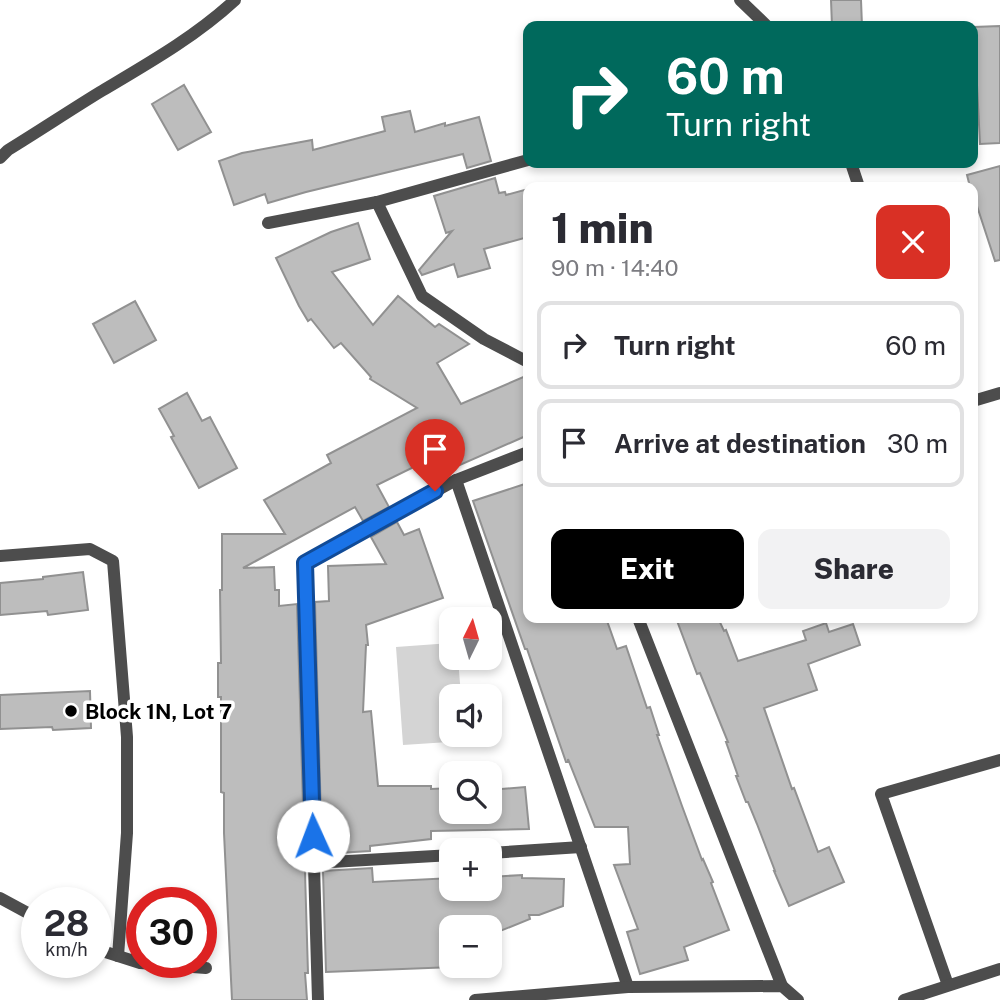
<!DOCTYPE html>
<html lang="en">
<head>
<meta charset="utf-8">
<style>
	body { margin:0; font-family:"Public Sans",sans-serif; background:#f2f2f3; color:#2b2b33; height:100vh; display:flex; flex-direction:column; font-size:26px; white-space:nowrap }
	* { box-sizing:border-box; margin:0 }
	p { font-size:23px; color:#7c7c81 }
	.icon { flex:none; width:38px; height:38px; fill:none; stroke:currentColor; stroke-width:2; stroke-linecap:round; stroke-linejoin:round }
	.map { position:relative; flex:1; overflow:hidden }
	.drawer { position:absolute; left:523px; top:182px; width:455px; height:441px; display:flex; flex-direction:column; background:#fff; border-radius:14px; box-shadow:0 4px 10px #0003 }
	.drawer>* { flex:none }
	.hud { position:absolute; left:523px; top:21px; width:455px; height:147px; border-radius:14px; box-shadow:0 4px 10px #0003; background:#00695c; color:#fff; overflow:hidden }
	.needle { width:46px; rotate:5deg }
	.buttons { position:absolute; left:439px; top:607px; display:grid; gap:14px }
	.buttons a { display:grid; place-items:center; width:63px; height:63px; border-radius:14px; background:#fff; box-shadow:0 4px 10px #0003; font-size:35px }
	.speed { position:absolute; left:21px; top:887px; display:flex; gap:14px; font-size:35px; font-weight:700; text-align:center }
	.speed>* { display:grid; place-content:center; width:91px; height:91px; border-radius:50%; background:#fff; box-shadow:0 4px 10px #0003; line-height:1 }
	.speed small { font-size:18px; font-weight:400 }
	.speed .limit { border:10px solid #d22; background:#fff; color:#111 }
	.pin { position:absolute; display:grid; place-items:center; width:60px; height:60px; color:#fff; margin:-72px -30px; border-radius:50% 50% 50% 0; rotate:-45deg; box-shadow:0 0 7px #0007 }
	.pin .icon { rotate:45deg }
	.me { position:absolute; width:77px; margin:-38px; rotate:358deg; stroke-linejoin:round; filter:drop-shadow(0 0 5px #0008) }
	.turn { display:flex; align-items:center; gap:24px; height:147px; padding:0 28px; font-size:32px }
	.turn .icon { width:91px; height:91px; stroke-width:2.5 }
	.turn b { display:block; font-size:49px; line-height:60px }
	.round { display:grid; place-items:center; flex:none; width:74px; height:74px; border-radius:14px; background:#f2f2f3 }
	.headline { display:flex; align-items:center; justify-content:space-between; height:119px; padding:0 28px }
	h1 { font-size:42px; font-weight:800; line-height:52px }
	.cta { display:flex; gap:14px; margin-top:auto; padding:14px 28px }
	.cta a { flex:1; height:80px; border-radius:14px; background:#000; color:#fff; font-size:28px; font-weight:800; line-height:80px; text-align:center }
	.cta a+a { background:#f2f2f3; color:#2b2b33 }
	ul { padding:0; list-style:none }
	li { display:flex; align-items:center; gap:21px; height:88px; margin:0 14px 10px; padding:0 14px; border:4px solid #e1e1e2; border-radius:14px }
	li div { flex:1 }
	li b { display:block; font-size:26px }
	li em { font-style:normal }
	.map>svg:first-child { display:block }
	.green { fill:#d4d4d4 }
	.building { fill:#bdbdbd; stroke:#919191; stroke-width:2 }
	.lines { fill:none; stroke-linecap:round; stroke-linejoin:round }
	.minor { stroke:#4d4d4d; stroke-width:12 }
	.route-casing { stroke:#114b97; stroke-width:18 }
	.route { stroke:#1a73e8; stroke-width:12 }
	.poi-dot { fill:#000; stroke:#fff; stroke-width:2.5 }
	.labels { text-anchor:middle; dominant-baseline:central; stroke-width:7; stroke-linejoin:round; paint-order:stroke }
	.poi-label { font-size:21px; font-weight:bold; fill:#000; stroke:#fff; text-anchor:start }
</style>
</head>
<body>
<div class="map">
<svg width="1000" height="1000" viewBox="0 0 1000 1000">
	<rect width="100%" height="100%" fill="#fff"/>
	<polygon class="green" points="451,643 452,658 458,658 461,696 452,696 452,735 464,735 464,741 403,745 396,647"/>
	<g class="building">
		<polygon points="831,0 861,0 862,26 832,26"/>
		<polygon points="1000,26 1000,143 980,144 974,27"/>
		<polygon points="184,85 211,132 178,150 152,104"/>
		<polygon points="410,111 415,132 445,123 445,126 479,117 491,161 467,168 463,154 306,192 268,203 265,194 234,205 219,161 242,153 312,140 313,150 385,131 382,117"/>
		<polygon points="1000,166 1000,260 995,261 976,203 975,203 973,187 970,187 967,175"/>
		<polygon points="495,178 499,193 505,192 506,195 528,189 528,237 484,249 490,268 458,277 454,264 422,275 419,270 452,231 446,233 434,196"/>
		<polygon points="358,223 370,259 332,272 373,325 398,296 435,327 439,324 469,344 437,363 461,404 528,375 528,435 460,465 459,462 444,470 436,456 377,485 389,507 363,521 355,507 243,568 274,567 275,590 279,590 279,606 297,604 308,973 305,973 307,1000 232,1000 224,833 224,793 221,792 221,697 218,697 218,663 221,663 220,590 222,590 222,534 285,534 264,500 331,463 327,455 417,408 370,379 371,377 341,343 334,348 311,319 308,321 299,306 276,258 331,232"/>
		<polygon points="135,301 156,340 114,363 93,324"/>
		<polygon points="187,393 202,421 210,417 237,468 199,488 171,437 174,436 159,409"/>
		<polygon points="528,483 528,618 606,618 617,649 626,646 647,708 650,707 659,735 657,735 682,806 702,860 703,859 713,882 711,883 729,930 684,947 688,960 640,974 627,932 638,929 614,865 630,864 628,827 595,827 568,759 568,762 566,762 527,649 525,649 473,501"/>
		<polygon points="397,522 404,535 419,529 443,598 366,625 368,645 366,645 363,712 371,711 378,786 431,786 431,789 452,788 452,812 490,812 490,790 525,787 529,829 431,831 431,839 370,846 370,851 322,854 315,602 329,601 328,566 386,564 371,537"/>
		<polygon points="83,572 88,610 48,615 47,611 0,615 0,583 43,579 43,577"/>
		<polygon points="676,618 718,618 724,631 726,630 738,661 806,640 803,631 826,623 829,632 853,624 860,645 808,664 817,690 764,708 792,789 794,788 818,852 829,847 844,882 789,906 774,871 775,871 757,824 748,802 746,802 736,776 738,776 726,742 728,742 700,673 697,674"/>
		<polygon points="90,691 91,728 53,730 52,727 0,729 0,695"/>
		<polygon points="372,868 373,882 452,878 452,889 490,889 490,877 522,875 522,878 564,879 563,906 539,915 529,915 530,919 490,935 490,928 452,928 452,950 448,951 452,966 454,967 326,972 323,871"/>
	</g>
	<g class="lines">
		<g class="minor">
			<polyline points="740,0 767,26"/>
			<path d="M0 158 8 150C39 131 69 111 100 92 147 64 195 37 235 0"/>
			<polyline points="851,163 859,187"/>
			<polyline points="377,202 422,296 484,339 528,362"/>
			<polyline points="268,223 377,202 528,160"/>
			<polyline points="973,401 1000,393"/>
			<polyline points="456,480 628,987"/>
			<polyline points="0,556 90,549 113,561 127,737 127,833 118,956"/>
			<polyline points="638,618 782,986"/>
			<polyline points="490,853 581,847"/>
			<polyline points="314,863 452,855"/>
			<polyline points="0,898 37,918"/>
			<polyline points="96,949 140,963 206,968"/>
			<polyline points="948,985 881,794 1000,760"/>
			<polyline points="318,1000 305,563 456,480 528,452"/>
			<polyline points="475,1000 628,987 782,986 798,1000"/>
			<polyline points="904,1000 1000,969"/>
		</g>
	</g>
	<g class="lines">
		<defs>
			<polyline id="route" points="313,836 305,563 435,491"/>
		</defs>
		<use href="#route" class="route-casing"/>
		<use href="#route" class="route"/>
	</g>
	<circle class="poi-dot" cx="71" cy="711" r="7"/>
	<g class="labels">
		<g class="poi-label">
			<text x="85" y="711">Block 1N, Lot 7</text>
		</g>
	</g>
</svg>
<div class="buttons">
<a><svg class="needle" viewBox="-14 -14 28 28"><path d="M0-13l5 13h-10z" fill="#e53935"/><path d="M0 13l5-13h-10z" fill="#7c7c81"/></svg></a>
<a><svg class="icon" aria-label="sound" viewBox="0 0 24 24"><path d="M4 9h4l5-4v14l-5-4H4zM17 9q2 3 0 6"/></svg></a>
<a><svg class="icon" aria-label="search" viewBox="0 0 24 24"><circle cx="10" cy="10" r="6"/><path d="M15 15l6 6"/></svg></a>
<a>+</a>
<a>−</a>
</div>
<div class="speed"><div>28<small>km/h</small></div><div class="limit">30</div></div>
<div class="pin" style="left:435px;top:491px;background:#d93025"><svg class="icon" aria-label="arrive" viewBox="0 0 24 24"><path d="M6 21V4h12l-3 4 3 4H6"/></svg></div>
<svg class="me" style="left:313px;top:836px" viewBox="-20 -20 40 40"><circle r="19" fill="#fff"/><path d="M0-13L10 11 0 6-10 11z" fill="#1a73e8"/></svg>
<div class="hud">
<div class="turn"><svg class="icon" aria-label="right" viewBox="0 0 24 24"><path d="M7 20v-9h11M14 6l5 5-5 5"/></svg><div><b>60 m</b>Turn right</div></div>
</div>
<section class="drawer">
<div class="headline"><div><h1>1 min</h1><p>90 m · 14:40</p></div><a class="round" style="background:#d93025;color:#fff"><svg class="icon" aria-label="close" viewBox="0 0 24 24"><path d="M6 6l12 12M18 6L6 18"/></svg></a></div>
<ul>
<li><svg class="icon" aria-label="right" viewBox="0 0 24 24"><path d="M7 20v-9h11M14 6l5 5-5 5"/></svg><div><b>Turn right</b></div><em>60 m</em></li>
<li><svg class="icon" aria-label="arrive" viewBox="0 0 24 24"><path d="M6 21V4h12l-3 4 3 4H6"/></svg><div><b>Arrive at destination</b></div><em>30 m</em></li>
</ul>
<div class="cta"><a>Exit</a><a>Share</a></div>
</section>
</div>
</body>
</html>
